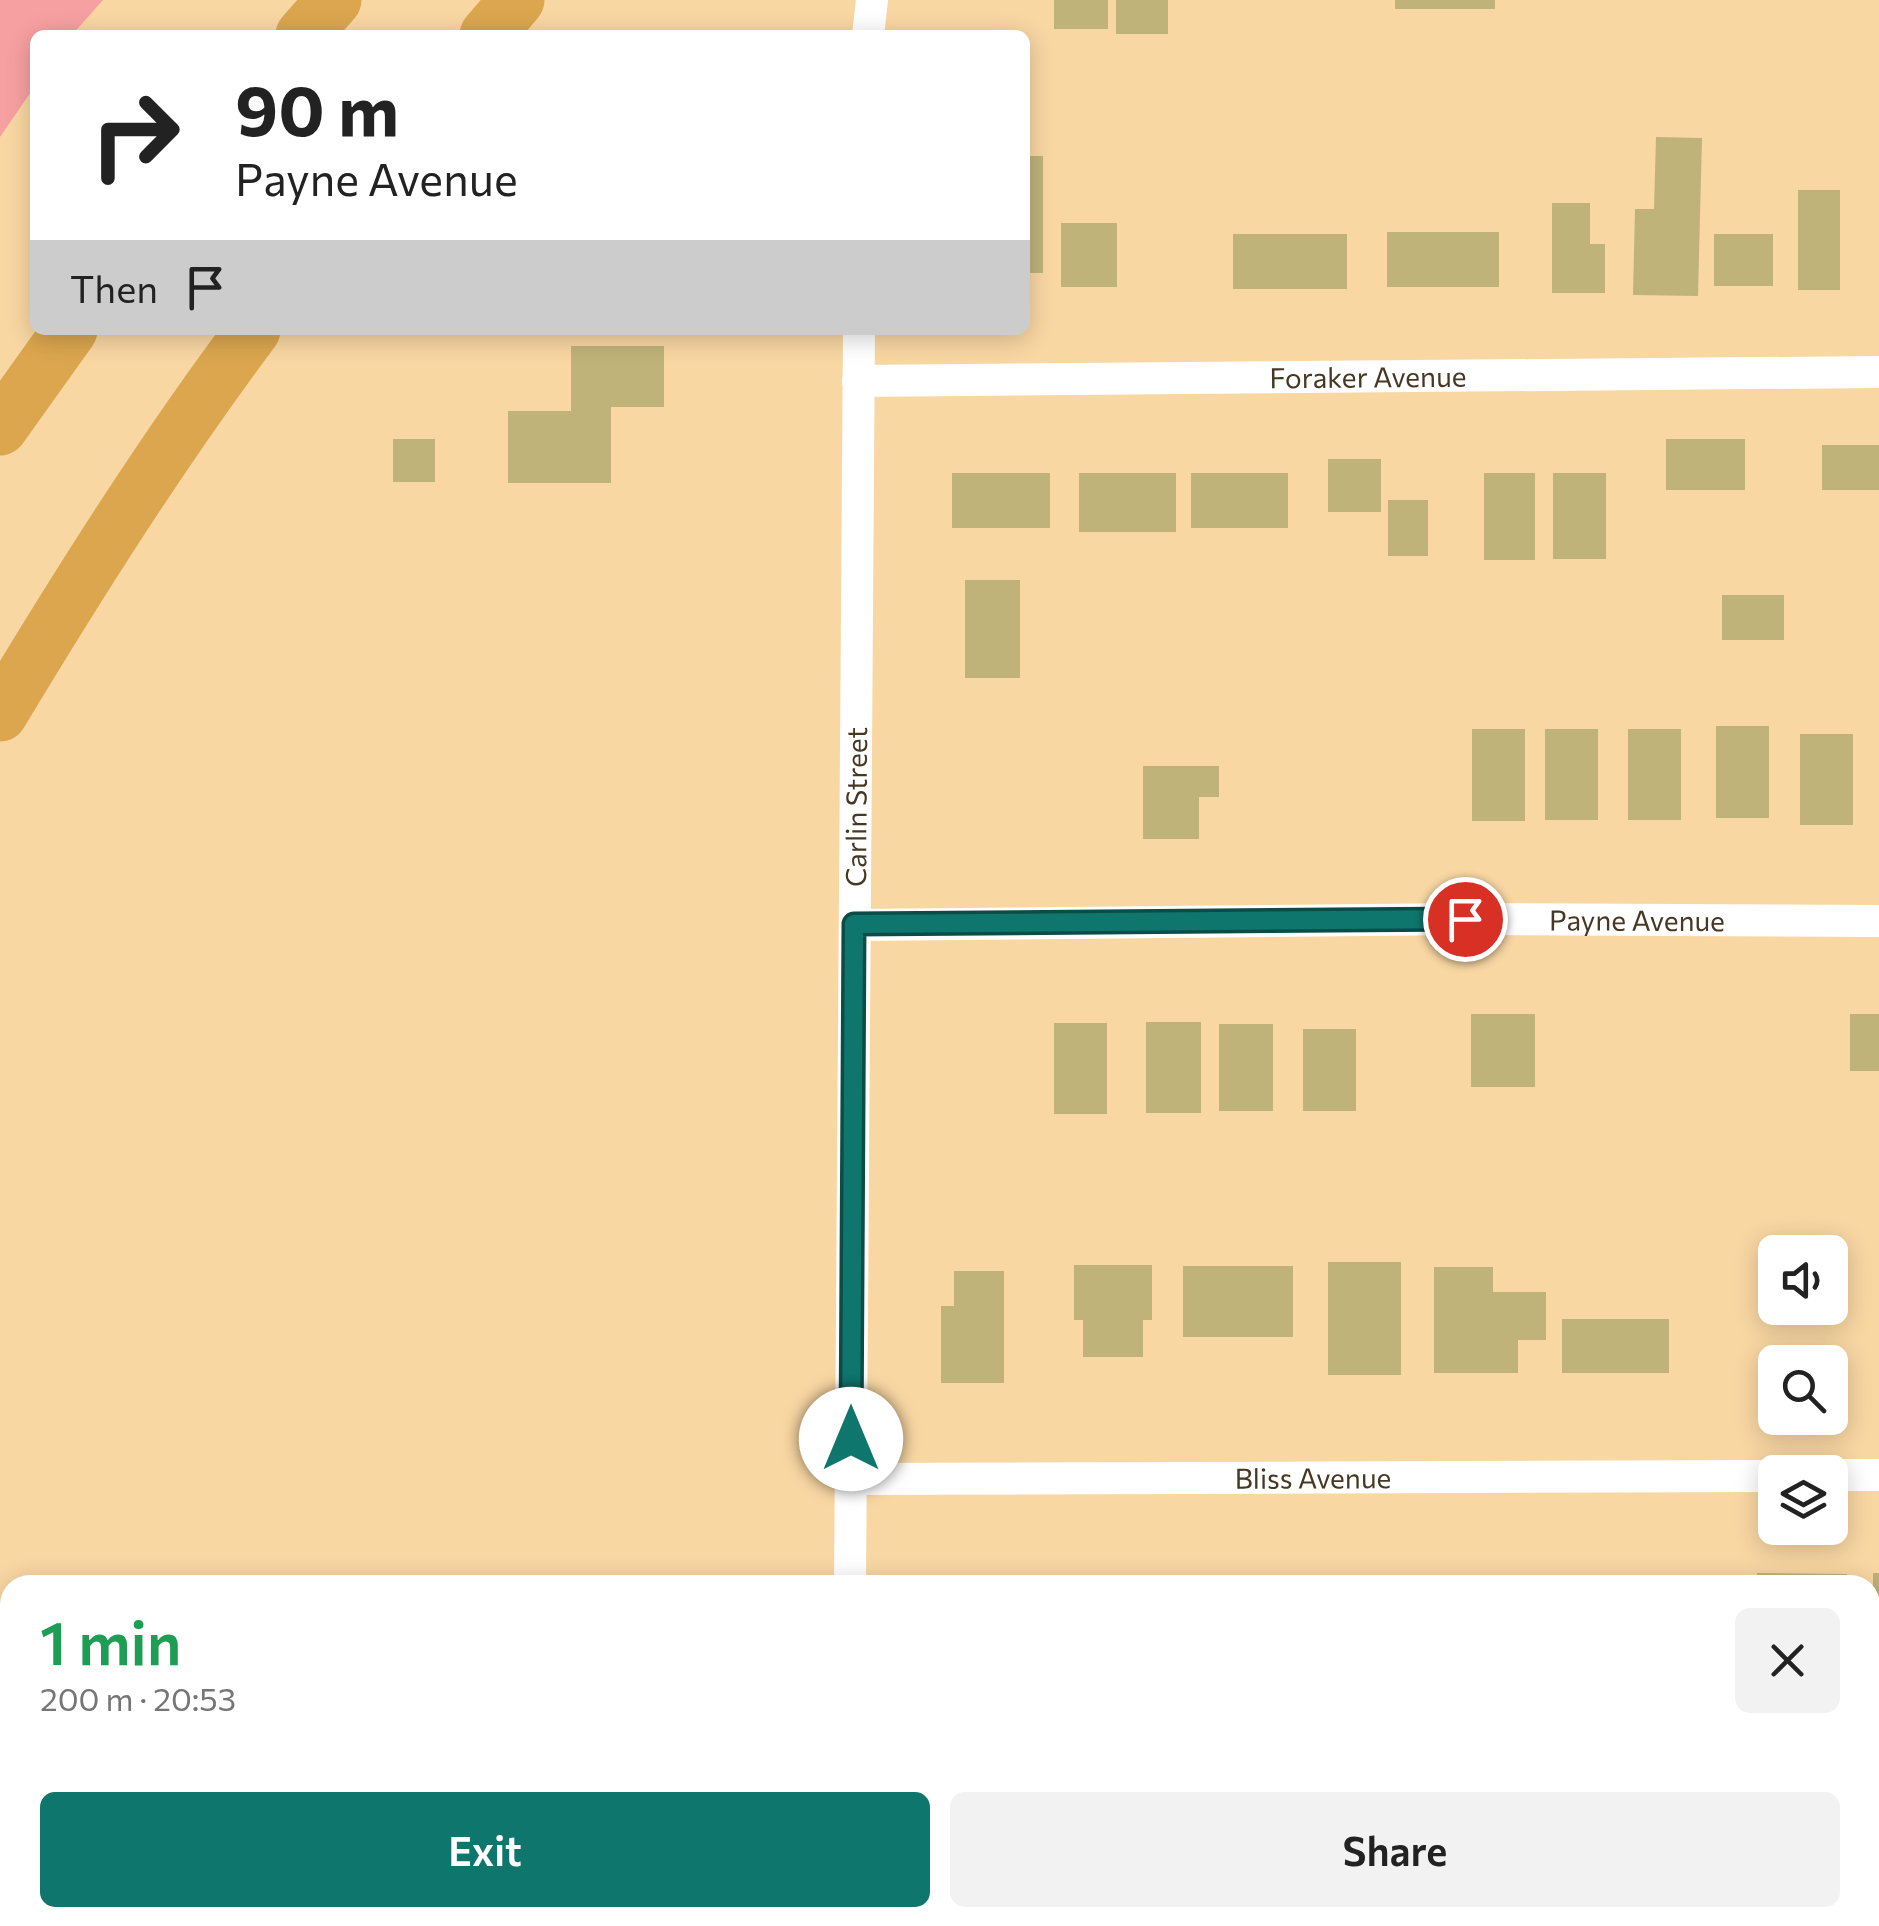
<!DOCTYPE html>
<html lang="en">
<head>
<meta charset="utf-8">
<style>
	body { margin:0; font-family:Commissioner,sans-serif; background:#f2f2f2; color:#222; height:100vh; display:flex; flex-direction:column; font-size:38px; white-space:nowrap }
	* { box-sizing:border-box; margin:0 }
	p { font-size:32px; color:#767676 }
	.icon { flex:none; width:55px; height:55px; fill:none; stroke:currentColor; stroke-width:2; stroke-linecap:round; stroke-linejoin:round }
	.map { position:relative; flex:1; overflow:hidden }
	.details { position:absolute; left:0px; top:1575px; width:1880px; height:352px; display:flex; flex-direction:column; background:#fff; border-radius:30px 30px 0 0; box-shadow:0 5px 25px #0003 }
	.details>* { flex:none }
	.banner { position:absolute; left:30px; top:30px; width:1000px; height:305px; border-radius:15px; box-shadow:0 5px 25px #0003; background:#fff; color:#222; overflow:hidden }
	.tools { position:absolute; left:1758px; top:1235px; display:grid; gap:20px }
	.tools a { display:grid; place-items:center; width:90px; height:90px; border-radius:15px; background:#fff; box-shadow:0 5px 25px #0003; font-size:50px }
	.pin { position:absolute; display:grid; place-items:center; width:85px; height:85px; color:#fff; margin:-42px; border:5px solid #fff; border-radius:50%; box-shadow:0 2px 10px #0007 }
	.me { position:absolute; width:110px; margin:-55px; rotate:0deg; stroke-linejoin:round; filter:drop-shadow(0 0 8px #0008) }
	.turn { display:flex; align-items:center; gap:35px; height:210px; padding:0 40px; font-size:45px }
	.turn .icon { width:130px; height:130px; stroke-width:2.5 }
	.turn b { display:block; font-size:70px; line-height:85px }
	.then { display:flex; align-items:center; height:95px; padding:0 40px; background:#0003; gap:20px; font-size:38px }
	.round { display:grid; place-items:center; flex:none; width:105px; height:105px; border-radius:15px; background:#f2f2f2 }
	.summary { display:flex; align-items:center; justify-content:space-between; height:170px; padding:0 40px }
	h1 { font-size:60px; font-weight:600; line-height:75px; color:#1e9e55 }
	.action { display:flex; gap:20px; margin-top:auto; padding:20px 40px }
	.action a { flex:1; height:115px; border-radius:15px; background:#0f766e; color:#fff; font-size:40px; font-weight:600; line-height:115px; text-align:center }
	.action a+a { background:#f2f2f2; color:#222 }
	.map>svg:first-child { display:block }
	.green { fill:#f7a0a2 }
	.building { fill:#bfb37a }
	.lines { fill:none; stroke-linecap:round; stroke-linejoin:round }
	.minor { stroke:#fff; stroke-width:32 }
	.motorway { stroke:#dba64e; stroke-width:55 }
	.route-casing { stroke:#0a4d48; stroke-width:25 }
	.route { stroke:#0f766e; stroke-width:18 }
	.labels { text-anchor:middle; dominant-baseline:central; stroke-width:8; stroke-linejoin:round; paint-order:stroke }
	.street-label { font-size:28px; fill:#463823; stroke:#fbe6c8 }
</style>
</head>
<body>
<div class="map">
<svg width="1879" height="1926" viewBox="0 0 1879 1926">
	<rect width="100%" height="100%" fill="#f9d7a3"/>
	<polygon class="green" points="0,0 103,0 72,35 35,35 35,86 0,137"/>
	<g class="building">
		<rect x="1054" y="0" width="54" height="29"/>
		<rect x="1116" y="0" width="52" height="34"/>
		<rect x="1395" y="0" width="100" height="9"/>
		<polygon points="1656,137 1702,138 1698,296 1633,295 1635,209 1654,209"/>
		<rect x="1025" y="156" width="18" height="117"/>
		<rect x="1798" y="190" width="42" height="100"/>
		<polygon points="1552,203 1590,203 1590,244 1605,244 1605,293 1552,293"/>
		<rect x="1061" y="223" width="56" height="64"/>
		<rect x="1387" y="232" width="112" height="55"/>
		<rect x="1233" y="234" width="114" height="55"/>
		<rect x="1714" y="234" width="59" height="52"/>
		<polygon points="571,346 664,346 664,407 611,407 611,483 508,483 508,411 571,411"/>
		<rect x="393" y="439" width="42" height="43"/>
		<rect x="1666" y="439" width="79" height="51"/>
		<rect x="1822" y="445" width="57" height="45"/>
		<rect x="1328" y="459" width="53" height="53"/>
		<rect x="952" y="473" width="98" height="55"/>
		<rect x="1079" y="473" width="97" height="59"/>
		<rect x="1191" y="473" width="97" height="55"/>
		<rect x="1484" y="473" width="51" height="87"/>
		<rect x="1553" y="473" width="53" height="86"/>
		<rect x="1388" y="500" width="40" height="56"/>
		<rect x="965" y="580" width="55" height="98"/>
		<rect x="1722" y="595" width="62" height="45"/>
		<rect x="1716" y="726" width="53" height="92"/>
		<rect x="1472" y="729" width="53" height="92"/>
		<rect x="1545" y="729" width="53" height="91"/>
		<rect x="1628" y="729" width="53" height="91"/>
		<rect x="1800" y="734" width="53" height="91"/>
		<polygon points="1143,766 1219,766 1219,797 1199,797 1199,839 1143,839"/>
		<rect x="1471" y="1014" width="64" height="73"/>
		<rect x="1850" y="1014" width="29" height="57"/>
		<rect x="1146" y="1022" width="55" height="91"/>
		<rect x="1054" y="1023" width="53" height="91"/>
		<rect x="1219" y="1024" width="54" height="87"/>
		<rect x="1303" y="1029" width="53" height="82"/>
		<rect x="1328" y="1262" width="73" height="113"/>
		<polygon points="1074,1265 1152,1265 1152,1320 1143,1320 1143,1357 1083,1357 1083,1320 1074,1320"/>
		<rect x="1183" y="1266" width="110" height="71"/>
		<polygon points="1434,1267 1493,1267 1493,1292 1546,1292 1546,1340 1518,1340 1518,1373 1434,1373"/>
		<polygon points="954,1271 1004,1271 1004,1383 941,1383 941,1306 954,1306"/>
		<rect x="1562" y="1319" width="107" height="54"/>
		<polygon points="1757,1573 1847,1574 1847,1585 1757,1585"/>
		<rect x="1873" y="1573" width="6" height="130"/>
		<rect x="946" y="1575" width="57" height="10"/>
		<rect x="1523" y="1576" width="56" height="9"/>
		<rect x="1651" y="1576" width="46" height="9"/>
		<rect x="1378" y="1577" width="71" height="8"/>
		<rect x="1140" y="1578" width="48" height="7"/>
		<polygon points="1879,1779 1879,1815 1870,1815 1870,1780"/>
		<polygon points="1870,1910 1879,1910 1879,1926 1850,1926 1850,1918 1870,1918"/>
		<polygon points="994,1918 1071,1918 1070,1926 994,1926"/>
	</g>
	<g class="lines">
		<g class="minor">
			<polyline points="868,35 872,0"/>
			<path id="s1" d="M858 381 1879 372"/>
			<path id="s2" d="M855 925 1465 919 1879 921"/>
			<polyline points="1830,1475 1879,1475"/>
			<path id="s3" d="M851 1479 1775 1476"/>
			<path id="s4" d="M850 1585 859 330"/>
			<polyline points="848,1926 848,1918"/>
		</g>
		<g class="motorway">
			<polyline points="303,35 334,0"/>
			<polyline points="487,35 517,0"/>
			<polyline points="0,428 70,330"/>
			<path d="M0 714C79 583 161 453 253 330"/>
		</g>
	</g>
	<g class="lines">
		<defs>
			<polyline id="route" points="851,1439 854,924 1465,919"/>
		</defs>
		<use href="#route" class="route-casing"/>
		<use href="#route" class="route"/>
	</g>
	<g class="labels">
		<g class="street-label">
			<text stroke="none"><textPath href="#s1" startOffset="510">Foraker Avenue</textPath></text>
			<text stroke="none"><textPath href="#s4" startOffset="778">Carlin Street</textPath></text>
			<text stroke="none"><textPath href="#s2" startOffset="782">Payne Avenue</textPath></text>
			<text stroke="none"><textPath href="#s3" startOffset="462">Bliss Avenue</textPath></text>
		</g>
	</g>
</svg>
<div class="tools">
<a><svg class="icon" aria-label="sound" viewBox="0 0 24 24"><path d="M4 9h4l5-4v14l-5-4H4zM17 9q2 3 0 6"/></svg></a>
<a><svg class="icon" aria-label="search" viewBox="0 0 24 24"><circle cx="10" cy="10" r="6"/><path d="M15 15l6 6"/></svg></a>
<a><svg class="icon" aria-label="layers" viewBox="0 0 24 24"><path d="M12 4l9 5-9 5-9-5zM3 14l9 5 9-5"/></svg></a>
</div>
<div class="pin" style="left:1465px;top:919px;background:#d93025"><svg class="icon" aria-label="arrive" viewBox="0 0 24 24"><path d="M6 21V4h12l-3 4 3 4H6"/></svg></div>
<svg class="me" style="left:851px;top:1439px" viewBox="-20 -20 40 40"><circle r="19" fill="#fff"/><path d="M0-13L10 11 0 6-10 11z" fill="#0f766e"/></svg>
<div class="banner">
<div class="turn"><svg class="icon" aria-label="right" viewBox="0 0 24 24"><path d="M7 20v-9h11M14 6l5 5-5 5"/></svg><div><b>90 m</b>Payne Avenue</div></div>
<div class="then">Then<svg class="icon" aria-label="arrive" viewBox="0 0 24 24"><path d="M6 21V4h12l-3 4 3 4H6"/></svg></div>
</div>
<section class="details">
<div class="summary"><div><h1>1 min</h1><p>200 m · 20:53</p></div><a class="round"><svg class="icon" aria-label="close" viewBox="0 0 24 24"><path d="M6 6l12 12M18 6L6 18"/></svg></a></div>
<div class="action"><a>Exit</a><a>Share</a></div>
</section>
</div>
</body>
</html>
